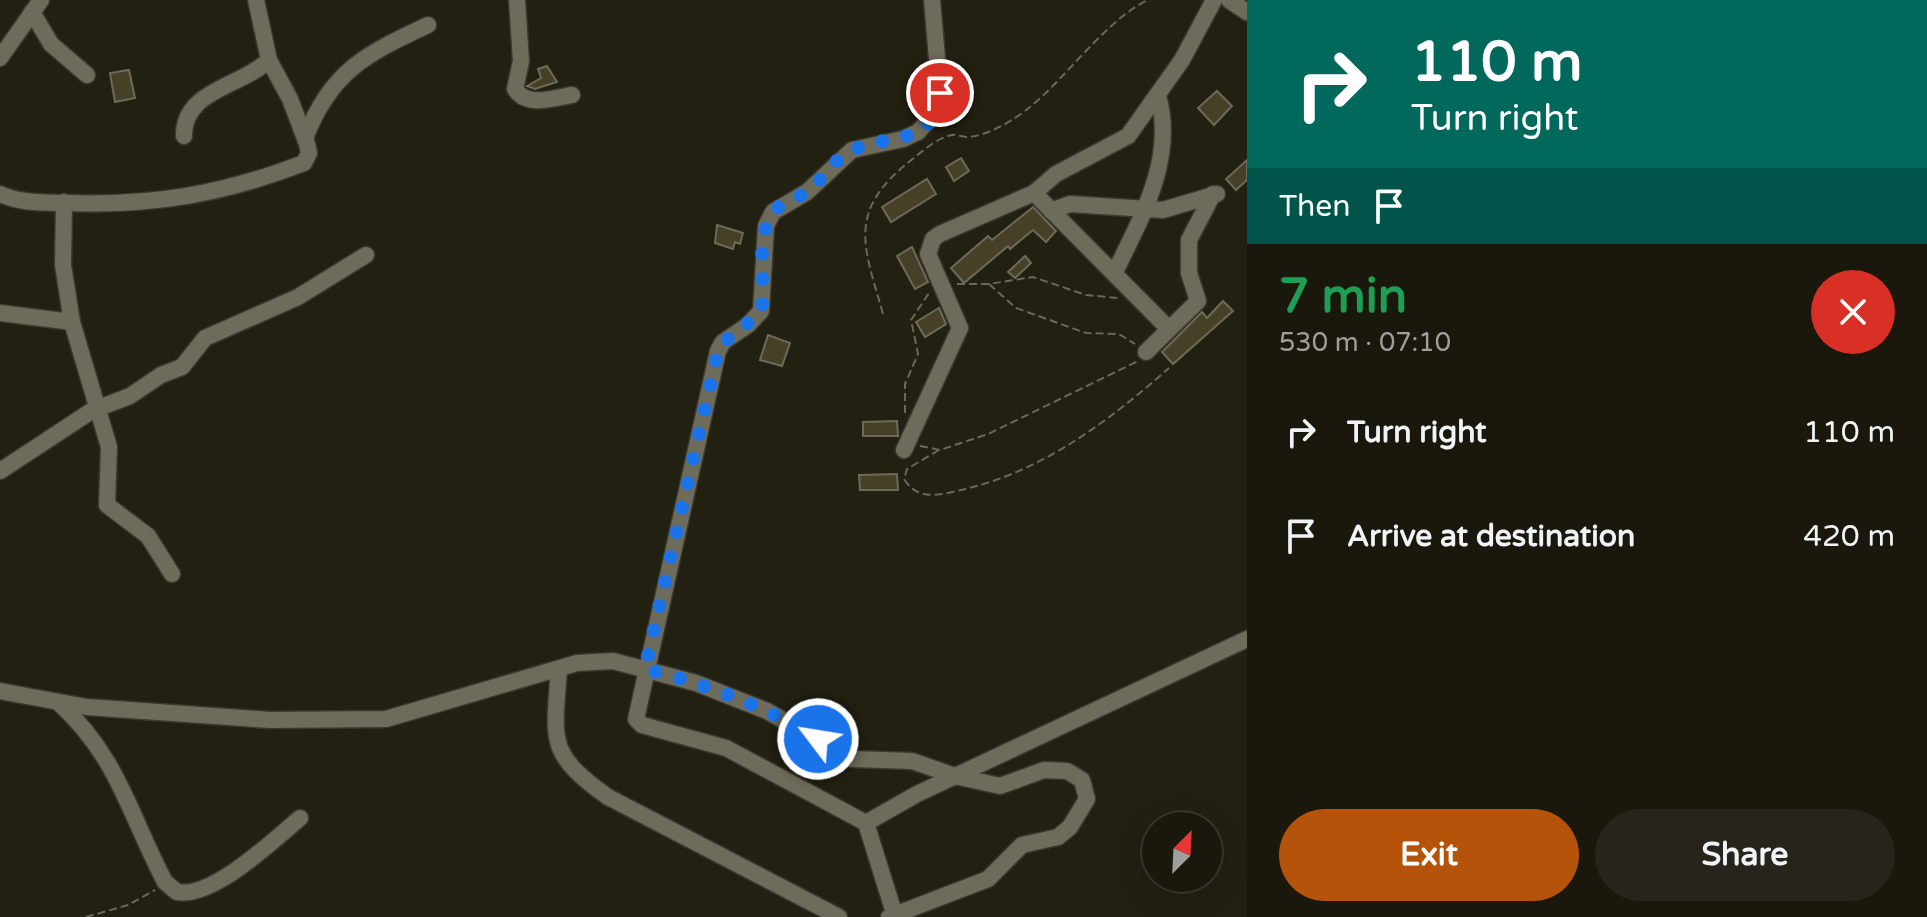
<!DOCTYPE html>
<html lang="en">
<head>
<meta charset="utf-8">
<style>
	body { margin:0; font-family:"Varela Round",sans-serif; background:#27251b; color:#f1f3f6; height:100vh; display:flex; flex-direction:column; font-size:30px; white-space:nowrap }
	* { box-sizing:border-box; margin:0 }
	p { font-size:26px; color:#9fa09d }
	.icon { flex:none; width:44px; height:44px; fill:none; stroke:currentColor; stroke-width:2; stroke-linecap:round; stroke-linejoin:round }
	.map { position:relative; flex:1; overflow:hidden }
	.drawer { display:flex; flex-direction:column; background:#1a180d; width:680px }
	.drawer>* { flex:none }
	.guide { background:#00695c; color:#fff; overflow:hidden }
	.needle { width:52px; rotate:24deg }
	.fabs { position:absolute; left:1142px; top:812px; display:grid; gap:16px }
	.fabs a { display:grid; place-items:center; width:80px; height:80px; border-radius:50%; background:#1a180d; box-shadow:0 8px 32px #0002,0 0 0 2px #38372e; font-size:40px }
	.pin { position:absolute; display:grid; place-items:center; width:68px; height:68px; color:#fff; margin:-34px; border:4px solid #fff; border-radius:50%; box-shadow:0 2px 8px #0007 }
	.me { position:absolute; width:88px; margin:-44px; rotate:301deg; stroke-linejoin:round; filter:drop-shadow(0 0 6px #0008) }
	.turn { display:flex; align-items:center; gap:28px; height:168px; padding:0 32px; font-size:36px }
	.turn .icon { width:104px; height:104px; stroke-width:2.5 }
	.turn b { display:block; font-size:56px; line-height:68px }
	.then { display:flex; align-items:center; height:76px; padding:0 32px; background:#0003; gap:16px; font-size:30px }
	.round { display:grid; place-items:center; flex:none; width:84px; height:84px; border-radius:42px; background:#27251b }
	.overview { display:flex; align-items:center; justify-content:space-between; height:136px; padding:0 32px }
	h1 { font-size:48px; font-weight:700; line-height:60px; color:#1e9e55 }
	.cta { display:flex; gap:16px; margin-top:auto; padding:16px 32px }
	.cta a { flex:1; height:92px; border-radius:48px; background:#b45309; color:#fff; font-size:32px; font-weight:700; line-height:92px; text-align:center }
	.cta a+a { background:#27251b; color:#f1f3f6 }
	ul { padding:0; list-style:none }
	li { display:flex; align-items:center; gap:24px; height:104px; padding:0 32px }
	li div { flex:1 }
	li b { display:block; font-size:30px }
	li em { font-style:normal }
	main { display:flex; flex:1; min-height:0 }
	.map>svg:first-child { display:block }
	.building { fill:#464126; stroke:#6d6a59; stroke-width:2 }
	.lines { fill:none; stroke-linecap:round; stroke-linejoin:round }
	.minor-casing { stroke:#3a382f; stroke-width:19 }
	.path { stroke:#69685a; stroke-width:2; stroke-dasharray:8 4; stroke-linecap:butt }
	.minor { stroke:#6e6b5a; stroke-width:16 }
	.route { stroke:#1a73e8; stroke-width:14; stroke-dasharray:0 25.2 }
</style>
</head>
<body>
<main>
<div class="map">
<svg width="1247" height="917" viewBox="0 0 1247 917">
	<rect width="100%" height="100%" fill="#222011"/>
	<g class="building">
		<polygon points="547,66 557,82 535,89 527,86 541,78 538,69"/>
		<polygon points="129,70 135,98 115,102 110,73"/>
		<polygon points="1217,91 1232,106 1214,125 1198,108"/>
		<polygon points="961,158 969,171 954,181 946,167"/>
		<polygon points="1247,160 1247,180 1236,190 1226,179"/>
		<polygon points="927,179 936,194 891,222 882,207"/>
		<polygon points="1033,207 1056,231 1046,242 1033,230 1010,249 1008,246 964,283 951,268 988,236 992,240"/>
		<polygon points="717,225 743,233 740,244 735,242 733,249 715,243"/>
		<polygon points="912,247 928,282 915,289 897,256"/>
		<polygon points="1025,256 1031,263 1015,278 1008,272"/>
		<polygon points="1223,301 1233,311 1173,364 1162,352 1202,312 1207,318"/>
		<polygon points="939,308 946,324 925,337 916,322"/>
		<polygon points="768,335 790,343 782,366 760,360"/>
		<polygon points="897,421 898,436 863,436 863,422"/>
		<polygon points="897,474 898,490 860,490 859,475"/>
	</g>
	<g class="lines">
		<defs>
			<g id="minor">
				<path d="M517 0 521 61 515 89C527 108 553 98 572 95"/>
				<polyline points="1229,0 1247,12"/>
				<polyline points="32,12 51,44 87,75"/>
				<polyline points="0,58 41,0"/>
				<path d="M184 136C183 90 241 87 269 60"/>
				<path d="M305 138C331 71 366 54 428 25"/>
				<polyline points="1034,193 1169,329"/>
				<path d="M0 194C23 204 42 202 67 203 154 206 223 194 304 163L309 153 307 144 290 99 269 60 256 0"/>
				<polyline points="64,202 63,265 72,322 109,447 107,505 148,536 172,574"/>
				<polyline points="1051,211 1070,204 1163,210 1217,194"/>
				<path d="M1115 272C1141 218 1176 158 1158 96"/>
				<polyline points="0,313 72,322"/>
				<polyline points="1146,352 1198,301 1189,273 1189,240 1213,194"/>
				<polyline points="96,409 130,396 161,375 182,367 205,338 298,297 366,255"/>
				<polyline points="904,450 960,328 928,254 933,239 940,234 1034,193 1056,174 1128,136 1182,60 1214,0"/>
				<polyline points="0,471 96,408"/>
				<path d="M559 669C554 740 546 753 608 797L839 917"/>
				<polyline points="0,691 87,707 270,720 386,719 577,663 613,661 696,683 767,711 852,759 912,761 955,776 1000,786 1044,770 1067,771 1082,780 1087,799 1070,827 1058,837 1022,845 988,879 889,917"/>
				<path d="M59 703C119 758 129 814 165 882L177 892C212 899 274 840 300 818"/>
				<polyline points="866,823 917,794 1247,639"/>
				<polyline points="895,916 866,823 726,748 642,725 636,719 718,351 723,342 748,325 761,311 766,226 773,212 807,192 852,150 903,139 918,132 935,113 940,93 932,0"/>
			</g>
		</defs>
		<use href="#minor" class="minor-casing"/>
		<g class="path">
			<polyline points="957,284 989,284 1033,277 1086,295 1118,298"/>
			<polyline points="989,284 1016,308 1086,333 1119,334 1135,344"/>
			<path d="M883 314C864 246 846 212 910 161 922 152 936 138 952 135 958 134 964 138 970 137 991 134 1014 120 1030 107 1066 78 1107 19 1148 0"/>
			<polyline points="905,413 905,384 918,354 911,320 929,293"/>
			<polyline points="920,446 940,450 988,434 1138,361"/>
			<path d="M939 450 907 469 904 479C919 503 943 494 965 489 1043 471 1110 420 1169 368"/>
			<polyline points="86,917 128,905 155,890"/>
		</g>
		<use href="#minor" class="minor"/>
	</g>
	<g class="lines">
		<path class="route" d="M818 739C765 706 705 684 645 669L718 351C728 334 748 326 761 311 767 281 754 239 773 213 781 201 798 199 809 190 825 177 835 157 855 149 890 134 935 146 940 93"/>
	</g>
</svg>
<div class="fabs">
<a><svg class="needle" viewBox="-14 -14 28 28"><path d="M0-13l5 13h-10z" fill="#e53935"/><path d="M0 13l5-13h-10z" fill="#9fa09d"/></svg></a>
</div>
<div class="pin" style="left:940px;top:93px;background:#d93025"><svg class="icon" aria-label="arrive" viewBox="0 0 24 24"><path d="M6 21V4h12l-3 4 3 4H6"/></svg></div>
<svg class="me" style="left:818px;top:739px" viewBox="-20 -20 40 40"><circle r="17" fill="#1a73e8" stroke="#fff" stroke-width="3"/><path d="M0-11L8 9 0 5-8 9z" fill="#fff"/></svg>
</div>
<section class="drawer">
<div class="guide">
<div class="turn"><svg class="icon" aria-label="right" viewBox="0 0 24 24"><path d="M7 20v-9h11M14 6l5 5-5 5"/></svg><div><b>110 m</b>Turn right</div></div>
<div class="then">Then<svg class="icon" aria-label="arrive" viewBox="0 0 24 24"><path d="M6 21V4h12l-3 4 3 4H6"/></svg></div>
</div>
<div class="overview"><div><h1>7 min</h1><p>530 m · 07:10</p></div><a class="round" style="background:#d93025;color:#fff"><svg class="icon" aria-label="close" viewBox="0 0 24 24"><path d="M6 6l12 12M18 6L6 18"/></svg></a></div>
<ul>
<li><svg class="icon" aria-label="right" viewBox="0 0 24 24"><path d="M7 20v-9h11M14 6l5 5-5 5"/></svg><div><b>Turn right</b></div><em>110 m</em></li>
<li><svg class="icon" aria-label="arrive" viewBox="0 0 24 24"><path d="M6 21V4h12l-3 4 3 4H6"/></svg><div><b>Arrive at destination</b></div><em>420 m</em></li>
</ul>
<div class="cta"><a>Exit</a><a>Share</a></div>
</section>
</main>
</body>
</html>
